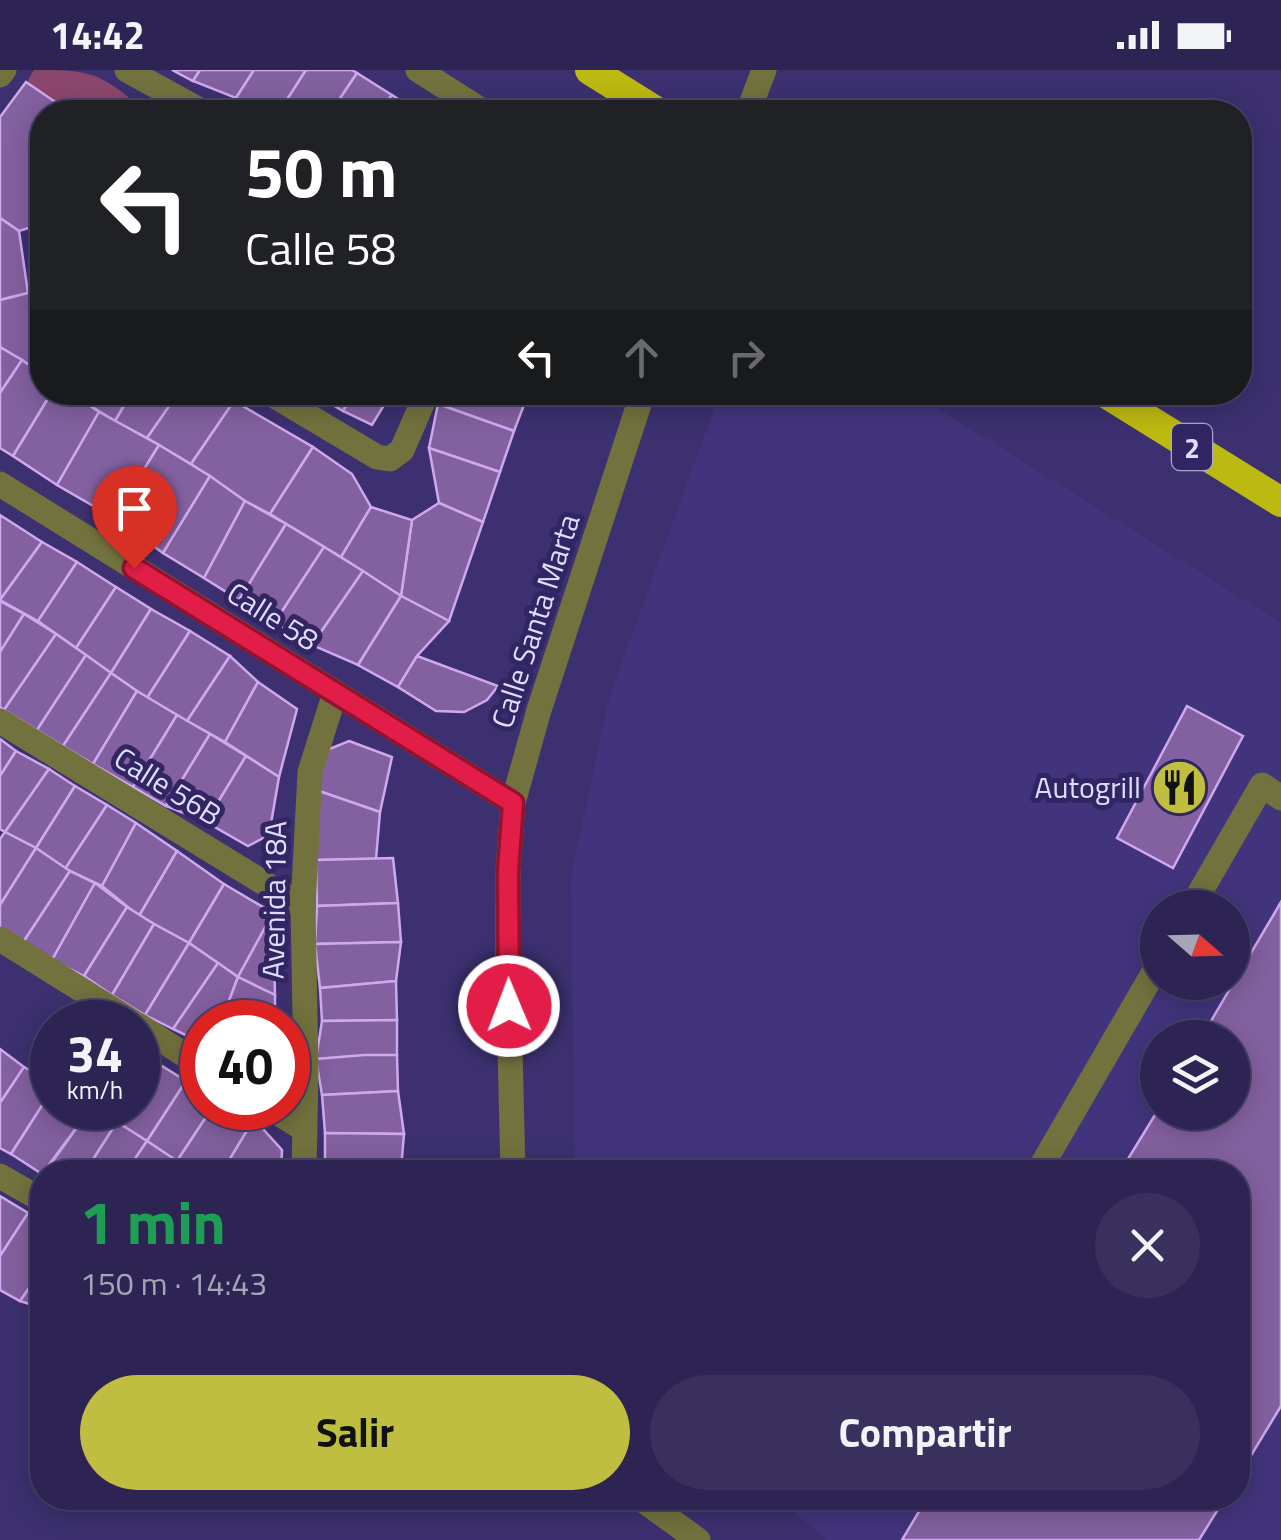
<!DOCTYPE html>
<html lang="es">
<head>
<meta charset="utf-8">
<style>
	body { margin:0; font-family:"Titillium Web",sans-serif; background:#39305e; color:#f1f3f6; height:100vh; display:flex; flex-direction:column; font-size:38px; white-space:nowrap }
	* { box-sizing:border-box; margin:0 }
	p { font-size:32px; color:#a7a4b8 }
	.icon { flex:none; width:55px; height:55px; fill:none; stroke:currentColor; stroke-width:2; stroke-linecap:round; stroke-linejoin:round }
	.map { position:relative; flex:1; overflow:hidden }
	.panel { position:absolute; left:30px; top:1090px; width:1220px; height:350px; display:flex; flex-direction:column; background:#2d2454; border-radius:40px; box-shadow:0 5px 25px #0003,0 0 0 2px #48416b }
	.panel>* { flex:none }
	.guide { position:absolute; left:30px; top:30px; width:1222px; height:305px; border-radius:40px; box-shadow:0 5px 25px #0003,0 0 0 2px #48416b; background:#202124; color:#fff; overflow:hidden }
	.needle { width:65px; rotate:110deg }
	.controls { position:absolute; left:1140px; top:820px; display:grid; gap:20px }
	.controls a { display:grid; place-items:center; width:110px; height:110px; border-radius:50%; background:#2d2454; box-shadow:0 5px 25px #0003,0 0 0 2px #48416b; font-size:50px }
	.speed { position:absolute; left:30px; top:930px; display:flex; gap:20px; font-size:50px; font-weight:700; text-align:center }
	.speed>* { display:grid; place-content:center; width:130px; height:130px; border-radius:50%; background:#2d2454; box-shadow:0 5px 25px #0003,0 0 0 2px #48416b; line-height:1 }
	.speed small { font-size:25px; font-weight:400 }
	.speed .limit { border:15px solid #d22; background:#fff; color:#111 }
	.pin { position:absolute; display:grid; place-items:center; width:85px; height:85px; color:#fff; margin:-102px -42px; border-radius:50% 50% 50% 0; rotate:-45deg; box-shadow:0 0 10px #0007 }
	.pin .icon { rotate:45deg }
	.me { position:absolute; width:110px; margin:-55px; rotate:359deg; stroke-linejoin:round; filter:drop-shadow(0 0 8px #0008) }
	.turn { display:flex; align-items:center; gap:35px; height:210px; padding:0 50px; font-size:45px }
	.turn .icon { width:130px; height:130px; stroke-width:2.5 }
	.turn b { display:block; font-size:70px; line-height:85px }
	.lanes { display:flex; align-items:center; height:95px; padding:0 50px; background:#0003; justify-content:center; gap:50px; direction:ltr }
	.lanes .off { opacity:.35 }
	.round { display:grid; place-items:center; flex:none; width:105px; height:105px; border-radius:52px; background:#39305e }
	.summary { display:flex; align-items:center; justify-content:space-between; height:170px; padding:0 50px }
	h1 { font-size:60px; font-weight:700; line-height:75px; color:#1e9e55 }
	.button { display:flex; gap:20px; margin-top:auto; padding:20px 50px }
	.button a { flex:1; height:115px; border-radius:60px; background:#c0be41; color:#111; font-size:40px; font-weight:700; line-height:115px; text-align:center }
	.button a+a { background:#39305e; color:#f1f3f6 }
	.status { display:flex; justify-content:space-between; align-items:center; height:70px; padding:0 50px; background:#2d2454; direction:ltr }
	.status svg { height:28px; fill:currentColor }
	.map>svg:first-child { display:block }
	.built { fill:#42347c; fill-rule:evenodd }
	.green { fill:#8b476b }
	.building { fill:#83609f; stroke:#cfa8f0; stroke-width:2.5 }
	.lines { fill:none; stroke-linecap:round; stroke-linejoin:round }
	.minor { stroke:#72723e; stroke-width:25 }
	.highway { stroke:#bcb910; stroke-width:30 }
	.route-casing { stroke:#92132f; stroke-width:25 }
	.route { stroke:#e11d48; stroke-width:18 }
	.labels { text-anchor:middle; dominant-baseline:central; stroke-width:10; stroke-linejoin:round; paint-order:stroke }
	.shield { fill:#322564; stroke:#aba6cf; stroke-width:2.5 }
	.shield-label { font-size:28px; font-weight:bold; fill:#dfddfd }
	.street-label { font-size:30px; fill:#dfddfd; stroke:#322564 }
	.poi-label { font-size:30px; fill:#dfddfd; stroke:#322564; text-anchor:end }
</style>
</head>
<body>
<div class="status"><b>14:42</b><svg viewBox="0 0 49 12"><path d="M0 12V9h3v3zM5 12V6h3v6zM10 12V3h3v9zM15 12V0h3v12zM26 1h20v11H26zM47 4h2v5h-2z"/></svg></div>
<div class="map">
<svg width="1281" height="1470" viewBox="0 0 1281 1470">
	<rect width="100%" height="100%" fill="#3c3070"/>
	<path class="built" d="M720 323H913L1281 553V1470H826L777 1428H1238V1102H575L571 807 609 628ZM1158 838H1232V912H1158ZM1158 968H1232V1042H1158Z"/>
	<path class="green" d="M34 0C82 0 98 0 135 33L129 42H70L27 12Z"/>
	<g class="building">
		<polygon points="172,0 200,0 193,11"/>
		<polygon points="200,0 254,0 236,28 193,11"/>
		<polygon points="254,0 306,0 279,42 257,42 236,28"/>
		<polygon points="306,0 352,0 357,3 331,42 279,42"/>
		<polygon points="357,3 392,25 379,42 331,42"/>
		<polygon points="26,12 70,42 42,42 42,154 19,161 0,148 0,47"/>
		<polygon points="392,25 419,42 379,42"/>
		<polygon points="0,148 19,161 28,223 0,230"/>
		<polygon points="28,223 42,225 41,303 0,277 0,230"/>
		<polygon points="0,277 22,290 0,323"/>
		<polygon points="22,290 42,304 42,322 52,322 13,386 0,378 0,323"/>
		<polygon points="52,322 70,322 99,342 57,415 13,386"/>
		<polygon points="81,322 132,322 115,351 78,328"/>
		<polygon points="132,322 179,322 147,368 115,351"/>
		<polygon points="179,322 221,322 234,331 191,394 147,368"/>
		<polygon points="311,322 354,322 343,341"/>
		<polygon points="354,322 392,322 372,355 343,341"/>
		<polygon points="444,322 529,322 514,361 438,334"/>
		<polygon points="234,331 313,377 270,444 245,431 191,394"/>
		<polygon points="438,334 514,361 500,402 429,378"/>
		<polygon points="99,342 159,375 114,448 57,415"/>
		<polygon points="159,375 210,406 163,483 114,448"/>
		<polygon points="313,377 352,404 371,437 341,487 270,444"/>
		<polygon points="429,378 500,402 483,452 439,433"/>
		<polygon points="210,406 245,431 204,508 163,483"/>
		<polygon points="245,431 286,454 239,530 204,508"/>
		<polygon points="439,433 483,452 449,551 401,526 412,450"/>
		<polygon points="371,437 412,450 401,526 341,487"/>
		<polygon points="0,445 42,472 0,530"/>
		<polygon points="286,454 324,477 275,552 239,530"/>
		<polygon points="42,472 77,492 38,551 0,530"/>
		<polygon points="324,477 363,501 312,575 275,552"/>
		<polygon points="77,492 116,517 76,578 38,551"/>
		<polygon points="363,501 401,526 358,595 312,575"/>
		<polygon points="116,517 151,539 111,603 76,578"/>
		<polygon points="401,526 449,551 417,586 398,617 358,595"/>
		<polygon points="0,531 24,544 0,582"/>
		<polygon points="151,539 190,561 147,628 111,603"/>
		<polygon points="24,544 56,564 4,640 0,637 0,582"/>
		<polygon points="190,561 230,586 187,651 147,628"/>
		<polygon points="56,564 86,585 37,660 4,640"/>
		<polygon points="86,585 111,603 63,676 37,660"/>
		<polygon points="230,586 258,612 225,672 187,651"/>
		<polygon points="417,586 498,616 487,630 464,642 436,641 398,617"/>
		<polygon points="111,603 137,621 93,694 63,676"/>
		<polygon points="258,612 297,639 279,707 225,672"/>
		<polygon points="137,621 177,645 133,717 93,694"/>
		<polygon points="1187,636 1243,666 1173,798 1117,768"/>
		<polygon points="177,645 210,664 166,736 133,717"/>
		<polygon points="210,664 246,686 206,752 166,736"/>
		<polygon points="0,669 16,681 0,706"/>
		<polygon points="349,671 392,687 380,742 316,720 322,682"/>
		<polygon points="16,681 49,699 5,762 0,759 0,706"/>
		<polygon points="246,686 279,707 269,765 248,776 206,752"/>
		<polygon points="49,699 75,716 36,778 5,762"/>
		<polygon points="75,716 107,735 65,799 36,778"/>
		<polygon points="316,720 380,742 376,789 316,790"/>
		<polygon points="107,735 136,753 102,816 65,799"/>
		<polygon points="136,753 177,781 139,846 102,816"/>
		<polygon points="5,762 36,778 0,835 0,769"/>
		<polygon points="36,778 70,801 22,874 0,857 0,835"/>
		<polygon points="177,781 224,814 189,873 139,846"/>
		<polygon points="393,788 398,833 317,836 316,790"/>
		<polygon points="70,801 95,813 52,890 22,874"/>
		<polygon points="95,813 127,837 84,906 52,890"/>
		<polygon points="224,814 273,843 238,907 189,873"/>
		<polygon points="1281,832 1281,1336 1238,1407 1238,1102 1120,1102 1158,1040 1158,1042 1232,1042 1232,968 1201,968"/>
		<polygon points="398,833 401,872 315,874 317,836"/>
		<polygon points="127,837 154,854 112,925 84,906"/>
		<polygon points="273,843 275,925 238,907"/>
		<polygon points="154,854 189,873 145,945 112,925"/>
		<polygon points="401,872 396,911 320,918 315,874"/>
		<polygon points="189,873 218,893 173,959 145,945"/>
		<polygon points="218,893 238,907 221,952 202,952 202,973 173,959"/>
		<polygon points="238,907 275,925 275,952 221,952"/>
		<polygon points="396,911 397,950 322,951 320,918"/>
		<polygon points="397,950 397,985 316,989 322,951"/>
		<polygon points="0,979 24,997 0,1033"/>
		<polygon points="138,981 186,1011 147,1071 95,1038 138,1038"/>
		<polygon points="364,985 397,985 398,1021 322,1025 316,989"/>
		<polygon points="24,997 52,1013 52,1020 11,1084 0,1078 0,1033"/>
		<polygon points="186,1011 202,1020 202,1038 212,1038 177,1091 147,1071"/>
		<polygon points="52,1020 52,1038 91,1038 42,1104 11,1084"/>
		<polygon points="398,1021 404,1064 325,1063 322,1025"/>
		<polygon points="91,1038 95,1038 117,1052 85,1102 45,1102"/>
		<polygon points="212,1038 234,1038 254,1049 222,1102 196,1102 177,1091"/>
		<polygon points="254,1049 282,1080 281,1102 222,1102"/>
		<polygon points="117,1052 147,1071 126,1102 85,1102"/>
		<polygon points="325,1063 404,1064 401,1099 325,1098"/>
		<polygon points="147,1071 177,1091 169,1102 126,1102"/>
		<polygon points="177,1091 196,1102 169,1102"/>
		<polygon points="325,1098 401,1099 401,1102 324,1102"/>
		<polygon points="0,1126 28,1143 0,1186"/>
		<polygon points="28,1143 42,1151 42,1200 20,1231 0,1220 0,1186"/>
		<polygon points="42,1200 42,1238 20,1231"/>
		<polygon points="927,1428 1225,1428 1199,1470 902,1470"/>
	</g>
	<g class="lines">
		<g class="minor">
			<polyline points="127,0 203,42"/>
			<polyline points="418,0 484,42"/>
			<polyline points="0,5 4,0"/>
			<polyline points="748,42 764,0"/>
			<polyline points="41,189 42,190"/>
			<polyline points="268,322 377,387 390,389 402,380 427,322"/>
			<polyline points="0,414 513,733"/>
			<polyline points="0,651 303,837"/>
			<polyline points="1191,838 1262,715 1281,728"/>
			<polyline points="0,869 133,952"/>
			<polyline points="138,955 202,996"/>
			<polyline points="270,1038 304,1059"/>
			<polyline points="304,1102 306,1001 303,837 310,702 335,623"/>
			<polyline points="513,1102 508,897 508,801 513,733 539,640 643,322"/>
			<polyline points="1038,1102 1158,895"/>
			<polyline points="0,1106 42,1130"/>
			<polyline points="640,1428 698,1470"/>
		</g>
		<g class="highway">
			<polyline points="590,0 657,42"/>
			<polyline points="1104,322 1281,432"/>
		</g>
	</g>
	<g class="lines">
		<defs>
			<polyline id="route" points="134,498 513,733 508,801 509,936"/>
		</defs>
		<use href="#route" class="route-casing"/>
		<use href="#route" class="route"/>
	</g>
	<defs>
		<symbol id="restaurant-disc" viewBox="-11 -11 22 22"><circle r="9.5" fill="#c0be41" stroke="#322564"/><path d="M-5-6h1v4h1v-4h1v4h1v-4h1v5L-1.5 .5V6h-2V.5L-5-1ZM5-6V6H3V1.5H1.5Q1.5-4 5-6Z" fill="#111"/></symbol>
	</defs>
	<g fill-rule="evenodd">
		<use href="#restaurant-disc" x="1148" y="686" width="63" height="63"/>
	</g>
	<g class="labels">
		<rect class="shield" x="1172" y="354" width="40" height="46" rx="8"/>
		<g class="shield-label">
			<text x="1192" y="377">2</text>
		</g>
		<g class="street-label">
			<text transform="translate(273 546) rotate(32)">Calle 58</text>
			<text transform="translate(535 551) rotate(-72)">Calle Santa Marta</text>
			<text transform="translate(168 716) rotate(32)">Calle 56B</text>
			<text transform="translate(274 830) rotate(-89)">Avenida 18A</text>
		</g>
		<g class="poi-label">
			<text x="1141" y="717">Autogrill</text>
		</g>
	</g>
</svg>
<div class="controls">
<a><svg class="needle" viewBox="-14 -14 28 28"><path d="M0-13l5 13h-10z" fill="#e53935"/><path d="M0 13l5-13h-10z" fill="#a7a4b8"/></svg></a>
<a><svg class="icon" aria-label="layers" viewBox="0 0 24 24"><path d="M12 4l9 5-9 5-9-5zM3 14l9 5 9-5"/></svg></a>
</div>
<div class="speed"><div>34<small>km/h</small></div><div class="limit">40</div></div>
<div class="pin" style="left:134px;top:498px;background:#d93025"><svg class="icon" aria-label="arrive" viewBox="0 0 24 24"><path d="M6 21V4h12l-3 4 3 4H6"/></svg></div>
<svg class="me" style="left:509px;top:936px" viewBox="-20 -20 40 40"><circle r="17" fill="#e11d48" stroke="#fff" stroke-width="3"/><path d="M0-11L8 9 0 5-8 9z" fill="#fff"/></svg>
<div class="guide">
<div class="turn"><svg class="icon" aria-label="left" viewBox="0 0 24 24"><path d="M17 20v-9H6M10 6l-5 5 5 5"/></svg><div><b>50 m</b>Calle 58</div></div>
<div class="lanes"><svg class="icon" aria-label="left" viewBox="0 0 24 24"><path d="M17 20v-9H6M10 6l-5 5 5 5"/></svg><svg class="icon off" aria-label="ahead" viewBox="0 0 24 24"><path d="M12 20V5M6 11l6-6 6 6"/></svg><svg class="icon off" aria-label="right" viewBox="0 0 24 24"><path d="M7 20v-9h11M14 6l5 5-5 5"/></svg></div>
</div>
<section class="panel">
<div class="summary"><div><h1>1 min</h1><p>150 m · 14:43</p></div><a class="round"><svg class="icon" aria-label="close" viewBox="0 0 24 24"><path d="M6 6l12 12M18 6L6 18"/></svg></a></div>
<div class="button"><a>Salir</a><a>Compartir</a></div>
</section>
</div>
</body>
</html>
